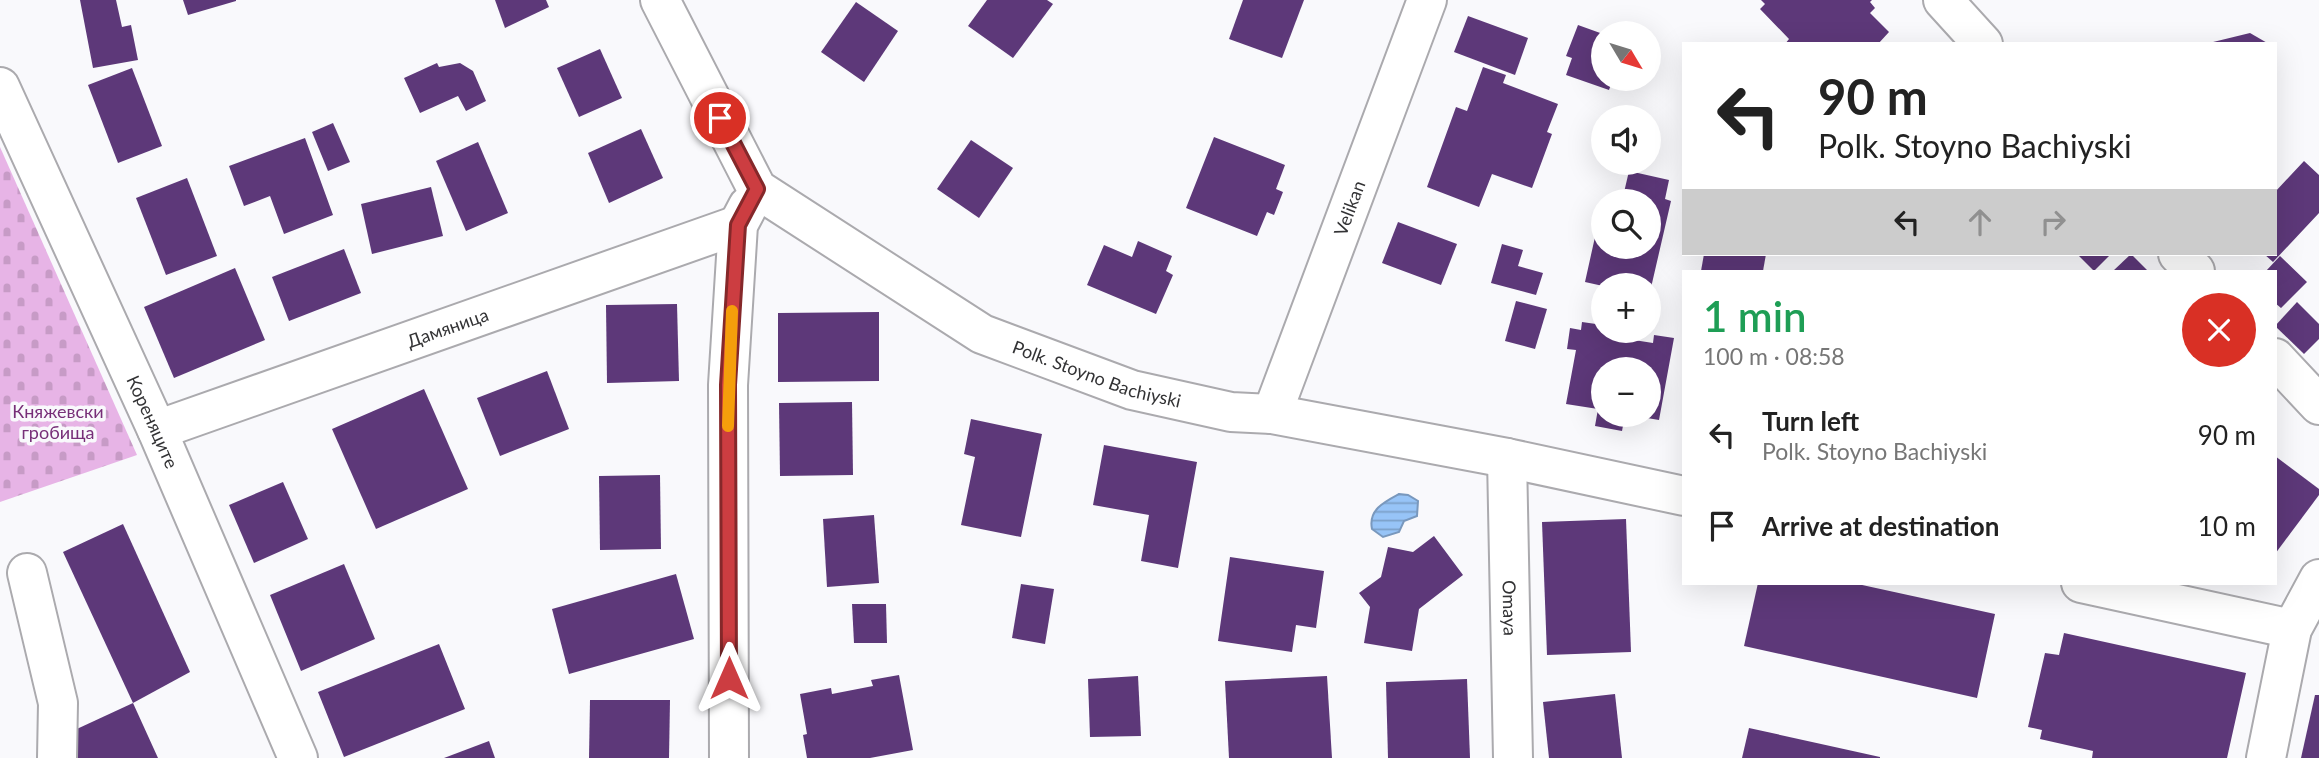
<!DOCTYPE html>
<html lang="en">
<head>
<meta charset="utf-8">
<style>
	body { margin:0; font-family:Lato,sans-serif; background:#f2f2f2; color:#222; height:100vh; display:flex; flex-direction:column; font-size:26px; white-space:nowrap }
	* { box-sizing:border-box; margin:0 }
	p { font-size:23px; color:#767676 }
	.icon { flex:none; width:38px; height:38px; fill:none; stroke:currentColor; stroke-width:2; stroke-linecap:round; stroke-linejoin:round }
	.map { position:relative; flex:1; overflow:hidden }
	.details { position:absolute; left:1682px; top:270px; width:595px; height:315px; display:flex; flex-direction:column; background:#fff; border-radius:0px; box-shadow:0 7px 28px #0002 }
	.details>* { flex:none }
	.top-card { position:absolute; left:1682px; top:42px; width:595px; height:214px; border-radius:0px; box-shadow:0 7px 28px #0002; background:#fff; color:#222; overflow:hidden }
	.needle { width:46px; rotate:128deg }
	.buttons { position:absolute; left:1591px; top:21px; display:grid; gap:14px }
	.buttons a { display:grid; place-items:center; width:70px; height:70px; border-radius:50%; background:#fff; box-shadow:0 7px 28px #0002; font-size:35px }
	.pin { position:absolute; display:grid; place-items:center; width:60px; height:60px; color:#fff; margin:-30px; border:4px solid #fff; border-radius:50%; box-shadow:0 2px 7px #0007 }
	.me { position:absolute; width:77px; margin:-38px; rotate:0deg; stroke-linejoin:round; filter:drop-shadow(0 0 5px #0008) }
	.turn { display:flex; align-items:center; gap:24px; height:147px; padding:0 21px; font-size:32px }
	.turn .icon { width:91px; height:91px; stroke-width:2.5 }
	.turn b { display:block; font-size:49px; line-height:60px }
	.lanes { display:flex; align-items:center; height:66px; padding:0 21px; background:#0003; justify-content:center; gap:35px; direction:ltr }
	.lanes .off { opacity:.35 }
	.round { display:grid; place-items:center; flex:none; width:74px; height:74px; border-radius:37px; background:#f2f2f2 }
	.overview { display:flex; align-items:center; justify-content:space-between; height:119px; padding:0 21px }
	h1 { font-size:42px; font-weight:600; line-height:52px; color:#1e9e55 }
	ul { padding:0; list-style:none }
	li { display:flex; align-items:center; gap:21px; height:91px; padding:0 21px }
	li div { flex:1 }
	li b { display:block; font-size:26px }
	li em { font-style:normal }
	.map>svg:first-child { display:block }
	.cemetery { fill:url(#cemetery-stones) }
	.water { fill:url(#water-rules); stroke:#7998bd; stroke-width:2 }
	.building { fill:#5d3879 }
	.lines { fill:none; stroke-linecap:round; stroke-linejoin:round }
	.minor-casing { stroke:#abaaae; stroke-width:42 }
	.minor { stroke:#fff; stroke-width:38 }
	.route-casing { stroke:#85282a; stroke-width:18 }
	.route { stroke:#cc3d41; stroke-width:12 }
	.slow { stroke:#f59e0b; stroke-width:12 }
	.labels { text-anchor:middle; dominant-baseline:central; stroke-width:7; stroke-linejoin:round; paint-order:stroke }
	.street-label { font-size:18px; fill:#333335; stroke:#f9f9fc }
	.park-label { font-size:18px; fill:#772f78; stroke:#f9f9fc }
</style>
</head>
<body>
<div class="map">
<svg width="2319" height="758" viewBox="0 0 2319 758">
	<defs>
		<pattern id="cemetery-stones" width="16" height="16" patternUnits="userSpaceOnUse" patternTransform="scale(1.75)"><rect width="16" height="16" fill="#e7b4e6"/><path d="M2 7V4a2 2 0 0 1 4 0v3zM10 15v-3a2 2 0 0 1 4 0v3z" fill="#c79bc6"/></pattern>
		<pattern id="water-rules" width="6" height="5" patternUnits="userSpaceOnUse" patternTransform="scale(1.75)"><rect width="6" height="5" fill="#97c4f7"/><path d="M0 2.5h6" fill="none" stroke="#7ca0c9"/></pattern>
	</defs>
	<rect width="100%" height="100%" fill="#f9f9fc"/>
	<polygon class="cemetery" points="0,147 137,455 0,502"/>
	<path class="water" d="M1399 494 1408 495 1418 501 1417 516 1404 521 1399 532 1383 537 1372 529C1368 510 1384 502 1399 494Z"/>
	<g class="building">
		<polygon points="80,0 116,0 122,27 131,25 138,60 93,68"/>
		<polygon points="183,0 236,0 236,1 188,15"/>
		<polygon points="495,0 546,0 549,7 505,28"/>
		<polygon points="987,0 1047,0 1053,4 1013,58 968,26"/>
		<polygon points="1243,0 1304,0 1282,58 1229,39"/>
		<polygon points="1761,0 1872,0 1870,2 1875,8 1870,13 1889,32 1878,44 1785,44 1789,39 1760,9 1765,4"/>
		<polygon points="856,2 898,31 864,82 821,52"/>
		<polygon points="1468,16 1528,38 1515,75 1454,52"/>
		<polygon points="1578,25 1603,34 1603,79 1613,79 1609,90 1566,75 1572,58 1566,56"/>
		<polygon points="2250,33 2269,44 2209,44 2209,43"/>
		<polygon points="600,49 622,98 579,117 557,68"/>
		<polygon points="437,63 439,67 460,63 473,71 486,101 466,111 458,96 420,113 404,78"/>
		<polygon points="1483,67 1506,75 1503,83 1558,104 1547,132 1552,134 1532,188 1492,174 1479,207 1427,187 1456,107 1467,111"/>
		<polygon points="132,68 162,146 118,163 88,85"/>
		<polygon points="333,123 350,162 328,171 312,132"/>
		<polygon points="641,129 663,178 609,203 588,153"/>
		<polygon points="1214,137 1285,165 1276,189 1283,192 1274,215 1267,212 1257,236 1186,208"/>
		<polygon points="305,138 333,215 284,234 270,196 244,206 229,166"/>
		<polygon points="971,140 1013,168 979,218 937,189"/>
		<polygon points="478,142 508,213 466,231 436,161"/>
		<polygon points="2304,161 2319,175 2319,213 2273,262 2264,254 2275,254 2275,192"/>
		<polygon points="1629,171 1669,180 1665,199 1671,201 1650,292 1648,285 1603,286 1585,282 1597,228 1603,229 1603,247 1648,247 1648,201 1622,201"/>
		<polygon points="187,178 217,256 166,275 136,198"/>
		<polygon points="431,187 443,236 372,254 361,204"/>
		<polygon points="1398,222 1457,244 1441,285 1382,263"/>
		<polygon points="1138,241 1172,256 1166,271 1173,275 1156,314 1087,285 1104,245 1132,257"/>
		<polygon points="1502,244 1523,250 1518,266 1543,273 1536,295 1491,283"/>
		<polygon points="344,249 361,293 289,321 272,277"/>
		<polygon points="1704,254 1766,254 1763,271 1701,271"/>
		<polygon points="2077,254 2111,254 2094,271"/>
		<polygon points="2131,254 2148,271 2113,271"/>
		<polygon points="2280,256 2307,282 2281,308 2275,303 2275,271 2266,271"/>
		<polygon points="235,268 265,340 174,378 144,307"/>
		<polygon points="1516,301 1547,309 1535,349 1505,341"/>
		<polygon points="2297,302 2319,324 2319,339 2304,354 2275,326"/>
		<polygon points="677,304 679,381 607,383 606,305"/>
		<polygon points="879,312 879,381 778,382 778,313"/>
		<polygon points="1582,322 1603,325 1603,331 1622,331 1621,338 1653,343 1654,335 1674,338 1659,420 1635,416 1648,415 1648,369 1603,369 1603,415 1625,415 1622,431 1595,426 1598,409 1566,404 1576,350 1567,349 1570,328 1581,330"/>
		<polygon points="547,371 569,429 500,456 477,398"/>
		<polygon points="424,389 468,489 376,529 332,429"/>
		<polygon points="852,402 853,475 780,476 779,403"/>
		<polygon points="971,419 1042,434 1021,537 961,525 975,457 964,454"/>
		<polygon points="1104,445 1197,462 1178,568 1141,561 1149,515 1093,505"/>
		<polygon points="2275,456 2319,489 2319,495 2275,554"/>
		<polygon points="660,475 661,549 600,550 599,476"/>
		<polygon points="283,482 308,539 254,563 229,505"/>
		<polygon points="874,515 879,583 827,587 823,519"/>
		<polygon points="1626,519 1631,652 1547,655 1542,522"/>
		<polygon points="123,524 190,672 133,703 63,552"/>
		<polygon points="1434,536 1463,575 1419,609 1412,651 1364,643 1370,607 1359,593 1381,577 1388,547 1413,552"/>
		<polygon points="1230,557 1324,571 1316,628 1296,625 1292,652 1218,641"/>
		<polygon points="344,564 375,639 301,671 270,595"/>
		<polygon points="676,574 694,639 569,674 552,609"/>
		<polygon points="1758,583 1853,583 1995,614 1977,698 1744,646"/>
		<polygon points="1021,584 1054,589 1045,644 1012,638"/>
		<polygon points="852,604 886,604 887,643 854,643"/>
		<polygon points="2064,633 2246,673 2227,758 2092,758 2093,751 2040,739 2042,730 2028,727 2045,653 2059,655"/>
		<polygon points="439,644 465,709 344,757 318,692"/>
		<polygon points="899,675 913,750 870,758 807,758 803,735 807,734 800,694 831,688 832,694 873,686 871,680"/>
		<polygon points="1138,676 1141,736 1090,737 1088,679"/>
		<polygon points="1327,676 1332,758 1229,758 1225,681"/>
		<polygon points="1467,679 1470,758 1388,758 1386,682"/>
		<polygon points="1615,694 1622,758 1549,758 1543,702"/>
		<polygon points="2315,695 2319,695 2319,758 2301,758"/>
		<polygon points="590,700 670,700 669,758 589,758"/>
		<polygon points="133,703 158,758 77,758 66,734"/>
		<polygon points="1749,728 1880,757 1880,758 1742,758"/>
		<polygon points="489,741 495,758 444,758"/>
	</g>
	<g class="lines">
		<defs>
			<g id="minor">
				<path id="s1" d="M660 0 757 189 982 334 1132 390 1231 412 1272 414 1507 458 1684 496"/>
				<polyline points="1943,0 1983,44"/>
				<path id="s2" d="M0 87 157 430 298 758"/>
				<polyline points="2178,254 2195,271"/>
				<polyline points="2275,358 2319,405"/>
				<path id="s3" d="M1272 414 1427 0"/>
				<path id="s4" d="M157 430 738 225"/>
				<path id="s5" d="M1507 458 1513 758"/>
				<polyline points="27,573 58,703 57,758"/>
				<polyline points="2081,583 2292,629"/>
				<polyline points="729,758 728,385 738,225 748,206"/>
				<polyline points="2266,758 2292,629 2319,579"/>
			</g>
		</defs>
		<use href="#minor" class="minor-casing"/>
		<use href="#minor" class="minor"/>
	</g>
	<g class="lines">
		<defs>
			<polyline id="route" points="720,118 757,189 738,225 728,385 729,678"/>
		</defs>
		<use href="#route" class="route-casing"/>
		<use href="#route" class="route"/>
		<polyline class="slow" points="728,426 732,311"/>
	</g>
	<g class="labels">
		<g class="street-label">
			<text stroke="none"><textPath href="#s3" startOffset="220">Velikan</textPath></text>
			<text stroke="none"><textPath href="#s4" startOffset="308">Дамяница</textPath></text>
			<text stroke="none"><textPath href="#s1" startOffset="602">Polk. Stoyno Bachiyski</textPath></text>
			<text stroke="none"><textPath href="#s2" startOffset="368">Кореняците</textPath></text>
			<text stroke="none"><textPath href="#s5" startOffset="150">Omaya</textPath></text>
		</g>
		<g class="park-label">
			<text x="58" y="411">Княжевски<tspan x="58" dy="21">гробища</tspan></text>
		</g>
	</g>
</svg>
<div class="buttons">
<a><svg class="needle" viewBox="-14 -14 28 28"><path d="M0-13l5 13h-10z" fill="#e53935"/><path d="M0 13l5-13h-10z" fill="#767676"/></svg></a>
<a><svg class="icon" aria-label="sound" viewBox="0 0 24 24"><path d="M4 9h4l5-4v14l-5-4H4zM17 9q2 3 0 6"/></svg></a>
<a><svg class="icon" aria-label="search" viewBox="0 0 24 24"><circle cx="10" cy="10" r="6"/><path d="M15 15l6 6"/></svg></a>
<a>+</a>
<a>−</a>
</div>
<div class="pin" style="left:720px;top:118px;background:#d93025"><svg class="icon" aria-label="arrive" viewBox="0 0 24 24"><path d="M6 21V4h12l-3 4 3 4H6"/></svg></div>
<svg class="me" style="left:729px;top:678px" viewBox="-20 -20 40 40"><path d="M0-17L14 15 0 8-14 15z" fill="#cc3d41" stroke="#fff" stroke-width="4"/></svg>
<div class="top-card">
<div class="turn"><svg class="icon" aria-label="left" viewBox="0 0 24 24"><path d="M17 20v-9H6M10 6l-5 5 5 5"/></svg><div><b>90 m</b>Polk. Stoyno Bachiyski</div></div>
<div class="lanes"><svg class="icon" aria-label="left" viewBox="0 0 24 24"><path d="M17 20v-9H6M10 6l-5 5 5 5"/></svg><svg class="icon off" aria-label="ahead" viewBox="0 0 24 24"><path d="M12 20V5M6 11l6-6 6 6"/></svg><svg class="icon off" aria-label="right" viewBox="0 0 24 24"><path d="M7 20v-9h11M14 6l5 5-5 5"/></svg></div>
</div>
<section class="details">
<div class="overview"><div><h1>1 min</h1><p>100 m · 08:58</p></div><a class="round" style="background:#d93025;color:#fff"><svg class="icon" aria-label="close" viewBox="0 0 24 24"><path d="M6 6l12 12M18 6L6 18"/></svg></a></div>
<ul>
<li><svg class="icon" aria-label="left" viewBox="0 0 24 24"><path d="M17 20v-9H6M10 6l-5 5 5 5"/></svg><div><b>Turn left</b><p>Polk. Stoyno Bachiyski</p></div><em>90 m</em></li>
<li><svg class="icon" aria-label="arrive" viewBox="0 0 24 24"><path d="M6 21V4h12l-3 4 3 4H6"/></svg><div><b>Arrive at destination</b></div><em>10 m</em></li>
</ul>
</section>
</div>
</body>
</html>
